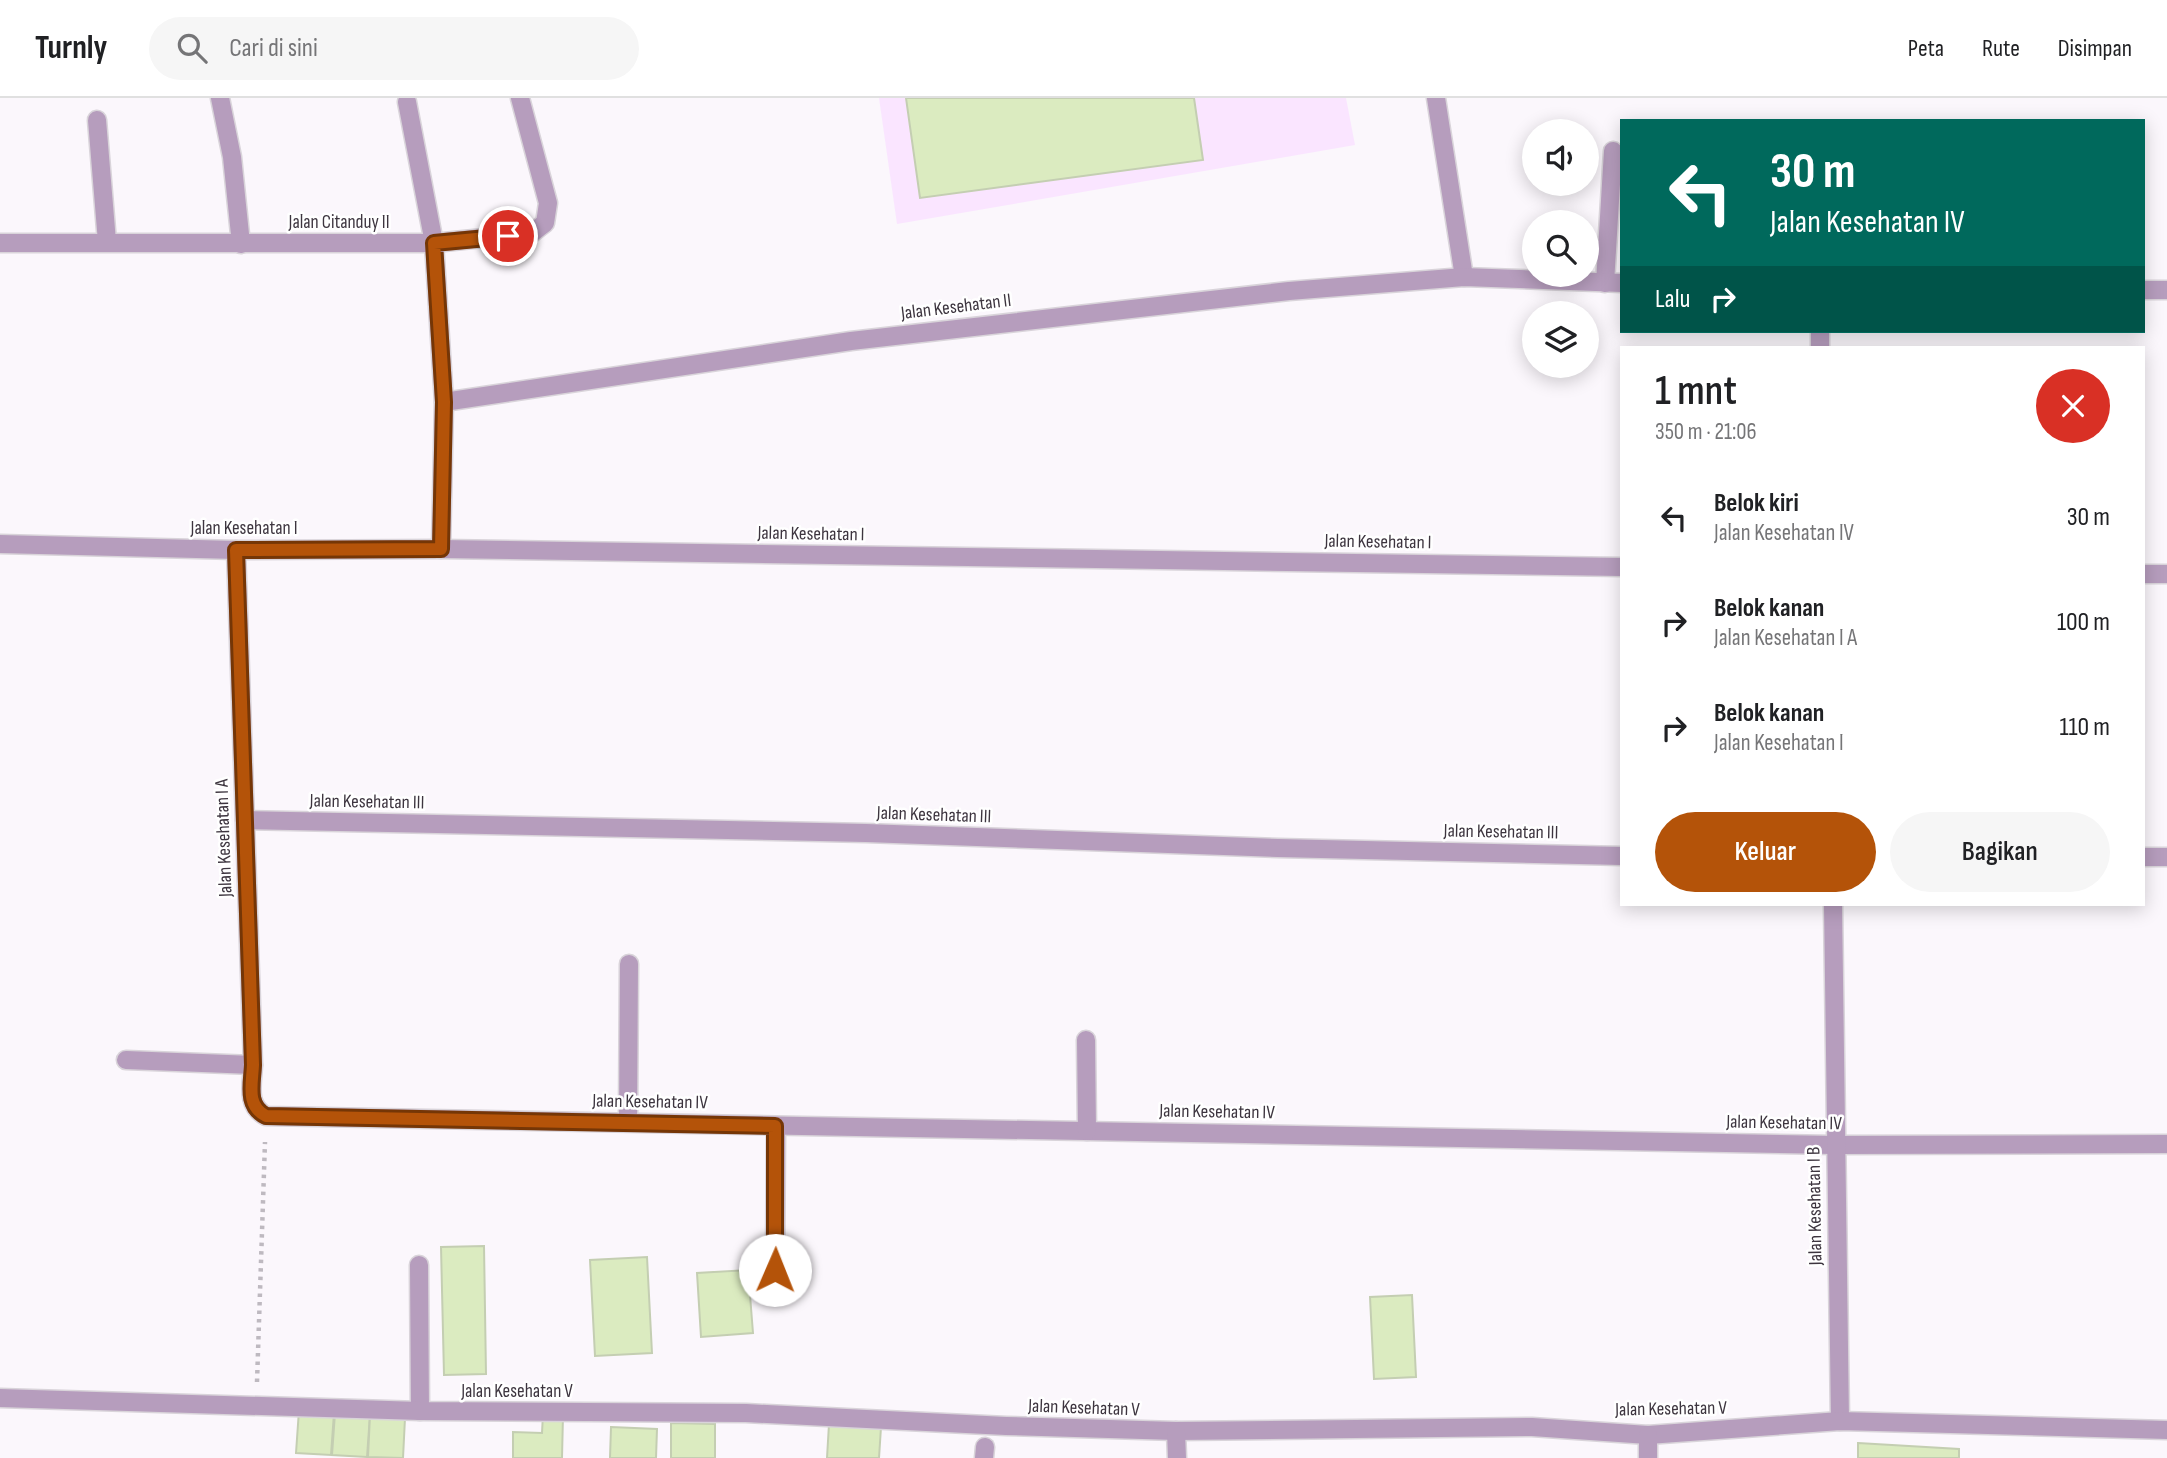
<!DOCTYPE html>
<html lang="id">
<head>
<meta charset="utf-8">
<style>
	body { margin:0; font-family:"Sofia Sans Condensed",sans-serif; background:#f6f6f6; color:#202124; height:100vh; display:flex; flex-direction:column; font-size:26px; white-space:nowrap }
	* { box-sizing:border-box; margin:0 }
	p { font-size:23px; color:#757577 }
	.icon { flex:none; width:38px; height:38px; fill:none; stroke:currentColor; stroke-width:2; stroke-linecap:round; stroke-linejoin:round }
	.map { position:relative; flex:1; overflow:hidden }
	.side { position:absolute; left:1620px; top:248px; width:525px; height:560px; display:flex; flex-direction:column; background:#fff; border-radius:0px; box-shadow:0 4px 18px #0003 }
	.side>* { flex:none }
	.hud { position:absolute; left:1620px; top:21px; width:525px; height:214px; border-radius:0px; box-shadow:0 4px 18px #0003; background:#00695c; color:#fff; overflow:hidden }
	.tools { position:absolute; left:1522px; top:21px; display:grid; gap:14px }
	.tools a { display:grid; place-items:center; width:77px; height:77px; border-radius:50%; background:#fff; box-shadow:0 4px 18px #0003; font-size:35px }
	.pin { position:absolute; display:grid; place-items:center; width:60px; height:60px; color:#fff; margin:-30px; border:4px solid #fff; border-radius:50%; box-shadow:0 2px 7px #0007 }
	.me { position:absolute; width:77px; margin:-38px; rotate:1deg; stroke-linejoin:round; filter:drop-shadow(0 0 5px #0008) }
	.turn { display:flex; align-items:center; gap:24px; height:147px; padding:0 35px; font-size:32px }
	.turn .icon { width:91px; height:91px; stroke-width:2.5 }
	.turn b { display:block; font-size:49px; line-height:60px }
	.then { display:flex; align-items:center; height:66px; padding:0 35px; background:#0003; gap:14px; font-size:26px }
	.round { display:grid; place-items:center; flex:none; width:74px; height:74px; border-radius:37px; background:#f6f6f6 }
	.headline { display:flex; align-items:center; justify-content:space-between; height:119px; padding:0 35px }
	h1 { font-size:42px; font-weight:600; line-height:52px }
	.cta { display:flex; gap:14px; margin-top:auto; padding:14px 35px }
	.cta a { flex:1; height:80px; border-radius:42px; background:#b45309; color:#fff; font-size:28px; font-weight:600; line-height:80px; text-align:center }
	.cta a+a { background:#f6f6f6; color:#202124 }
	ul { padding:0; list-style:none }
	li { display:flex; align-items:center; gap:21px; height:105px; padding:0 35px }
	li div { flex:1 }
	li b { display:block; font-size:26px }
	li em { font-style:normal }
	header { display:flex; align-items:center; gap:42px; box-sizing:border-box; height:98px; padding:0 35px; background:#fff; border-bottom:2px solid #e0e0e0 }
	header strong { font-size:33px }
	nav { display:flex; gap:38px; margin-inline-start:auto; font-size:24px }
	.search { width:490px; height:63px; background:#f6f6f6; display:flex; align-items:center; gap:18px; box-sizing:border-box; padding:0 24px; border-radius:38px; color:#757577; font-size:26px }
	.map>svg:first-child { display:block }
	.built { fill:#fae5ff }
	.building { fill:#dbebc0; stroke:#c4ceb2; stroke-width:2 }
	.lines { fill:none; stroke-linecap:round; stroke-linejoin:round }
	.street-casing { stroke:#d9d4da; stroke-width:21 }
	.path { stroke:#beb9c0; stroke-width:4.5; stroke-dasharray:3.5 5; stroke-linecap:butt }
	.street { stroke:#b69dbd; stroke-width:18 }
	.route-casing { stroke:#753606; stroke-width:18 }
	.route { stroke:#b45309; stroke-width:12 }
	.labels { text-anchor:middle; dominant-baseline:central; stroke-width:5; stroke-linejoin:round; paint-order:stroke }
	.street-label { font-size:19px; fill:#3d353f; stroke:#fff }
</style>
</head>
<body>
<header>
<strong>Turnly</strong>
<div class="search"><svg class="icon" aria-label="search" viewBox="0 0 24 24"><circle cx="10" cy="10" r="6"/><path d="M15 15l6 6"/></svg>Cari di sini</div>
<nav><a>Peta</a><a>Rute</a><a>Disimpan</a></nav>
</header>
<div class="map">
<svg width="2167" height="1360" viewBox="0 0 2167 1360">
	<rect width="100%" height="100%" fill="#fbf7fc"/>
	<polygon class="built" points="879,0 1346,0 1355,47 897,126"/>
	<g class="building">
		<polygon points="906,0 1194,0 1203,62 920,100"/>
		<polygon points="484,1148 486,1276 444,1277 441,1149"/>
		<polygon points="647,1159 652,1255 595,1258 590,1162"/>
		<polygon points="748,1172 753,1235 701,1239 697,1175"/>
		<polygon points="1412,1197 1416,1279 1374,1281 1370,1199"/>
		<polygon points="299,1312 334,1315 331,1357 296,1355"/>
		<polygon points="335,1315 370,1317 367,1359 332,1357"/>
		<polygon points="543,1316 563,1317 562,1360 513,1360 513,1334 542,1335"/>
		<polygon points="370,1317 405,1320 403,1360 368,1359"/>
		<polygon points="671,1325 715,1326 715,1360 671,1360"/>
		<polygon points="829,1326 881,1329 879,1360 827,1360"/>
		<polygon points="611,1329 657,1331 656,1360 610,1360"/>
		<polygon points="1858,1345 1959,1351 1959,1360 1858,1360"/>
	</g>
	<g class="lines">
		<defs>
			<g id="street">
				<polyline points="220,0 232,59 241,146"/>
				<polyline points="1436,0 1464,179"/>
				<polyline points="407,4 434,145 444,304"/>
				<polyline points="97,22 107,144"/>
				<polyline points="0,145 434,145 532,135 545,125 548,105 520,0"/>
				<polyline points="1605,185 1613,53"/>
				<polyline points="2144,192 2167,192"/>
				<polyline points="1820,233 1820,250"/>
				<polyline points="0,446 236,452 441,451 1622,469"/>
				<polyline points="441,451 444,304 851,243 1289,193 1464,179 1622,185"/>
				<path d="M236 452 253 967C252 987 246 1008 266 1018L1834 1047 2167 1046"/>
				<polyline points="2144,476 2167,476"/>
				<polyline points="245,722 866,735 1278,750 1622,758"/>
				<polyline points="2144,759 2167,759"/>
				<polyline points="1833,807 1840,1323"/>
				<polyline points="1086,942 1087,1033"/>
				<polyline points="126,962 253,967"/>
				<polyline points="628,1024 629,866"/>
				<polyline points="419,1167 420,1313"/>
				<polyline points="775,1172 776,1028"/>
				<polyline points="0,1300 420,1313 746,1315 1006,1328 1176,1333 1532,1329 1648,1337 1840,1323 2167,1332"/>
				<polyline points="1176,1333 1177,1360"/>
				<polyline points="1648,1337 1648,1360"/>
				<polyline points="984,1360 985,1349"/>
			</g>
		</defs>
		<use href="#street" class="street-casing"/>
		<polyline class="path" points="257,1284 265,1044"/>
		<use href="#street" class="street"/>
	</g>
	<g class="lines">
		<defs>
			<path id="route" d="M508 138 434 145 444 304 441 451 236 452 253 967C252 987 246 1008 266 1018L775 1028V1172"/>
		</defs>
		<use href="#route" class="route-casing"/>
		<use href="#route" class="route"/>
	</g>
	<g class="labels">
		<g class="street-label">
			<text x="339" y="124">Jalan Citanduy II</text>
			<text transform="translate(956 209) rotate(-7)">Jalan Kesehatan II</text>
			<text x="244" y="430">Jalan Kesehatan I</text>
			<text transform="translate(811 436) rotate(1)">Jalan Kesehatan I</text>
			<text transform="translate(1378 444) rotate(1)">Jalan Kesehatan I</text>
			<text transform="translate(367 704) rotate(1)">Jalan Kesehatan III</text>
			<text transform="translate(934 717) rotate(2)">Jalan Kesehatan III</text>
			<text transform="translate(1501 734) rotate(1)">Jalan Kesehatan III</text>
			<text transform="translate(224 740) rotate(-92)">Jalan Kesehatan I A</text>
			<text transform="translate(650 1004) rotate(1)">Jalan Kesehatan IV</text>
			<text transform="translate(1217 1014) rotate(1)">Jalan Kesehatan IV</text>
			<text transform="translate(1784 1025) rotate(1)">Jalan Kesehatan IV</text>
			<text transform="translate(1815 1108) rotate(-91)">Jalan Kesehatan I B</text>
			<text x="517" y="1293">Jalan Kesehatan V</text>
			<text transform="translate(1084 1310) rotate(2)">Jalan Kesehatan V</text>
			<text transform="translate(1671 1311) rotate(-1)">Jalan Kesehatan V</text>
		</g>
	</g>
</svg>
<div class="tools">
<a><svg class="icon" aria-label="sound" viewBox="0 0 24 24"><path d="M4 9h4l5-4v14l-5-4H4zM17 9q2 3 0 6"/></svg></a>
<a><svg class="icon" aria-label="search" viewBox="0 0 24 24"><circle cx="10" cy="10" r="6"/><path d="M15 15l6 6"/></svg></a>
<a><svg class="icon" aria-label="layers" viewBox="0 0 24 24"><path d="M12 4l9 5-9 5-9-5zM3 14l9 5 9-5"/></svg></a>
</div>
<div class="pin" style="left:508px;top:138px;background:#d93025"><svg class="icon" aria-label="arrive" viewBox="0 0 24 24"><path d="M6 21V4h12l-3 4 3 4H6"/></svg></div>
<svg class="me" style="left:775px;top:1172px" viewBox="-20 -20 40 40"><circle r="19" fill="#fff"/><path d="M0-13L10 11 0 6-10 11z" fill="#b45309"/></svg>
<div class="hud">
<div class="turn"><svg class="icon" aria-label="left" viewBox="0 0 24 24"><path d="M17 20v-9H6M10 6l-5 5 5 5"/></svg><div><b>30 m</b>Jalan Kesehatan IV</div></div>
<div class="then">Lalu<svg class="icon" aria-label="right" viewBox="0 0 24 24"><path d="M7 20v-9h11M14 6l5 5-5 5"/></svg></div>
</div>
<section class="side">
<div class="headline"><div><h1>1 mnt</h1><p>350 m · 21:06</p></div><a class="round" style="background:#d93025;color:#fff"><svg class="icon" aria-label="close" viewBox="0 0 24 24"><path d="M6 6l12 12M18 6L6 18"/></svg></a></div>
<ul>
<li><svg class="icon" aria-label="left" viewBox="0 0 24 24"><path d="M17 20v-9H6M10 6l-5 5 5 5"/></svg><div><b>Belok kiri</b><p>Jalan Kesehatan IV</p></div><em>30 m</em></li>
<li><svg class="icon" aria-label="right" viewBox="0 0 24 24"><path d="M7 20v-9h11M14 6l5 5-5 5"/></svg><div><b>Belok kanan</b><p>Jalan Kesehatan I A</p></div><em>100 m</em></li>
<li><svg class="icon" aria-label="right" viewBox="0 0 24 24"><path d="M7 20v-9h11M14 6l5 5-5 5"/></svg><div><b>Belok kanan</b><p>Jalan Kesehatan I</p></div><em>110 m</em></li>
</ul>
<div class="cta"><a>Keluar</a><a>Bagikan</a></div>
</section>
</div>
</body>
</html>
